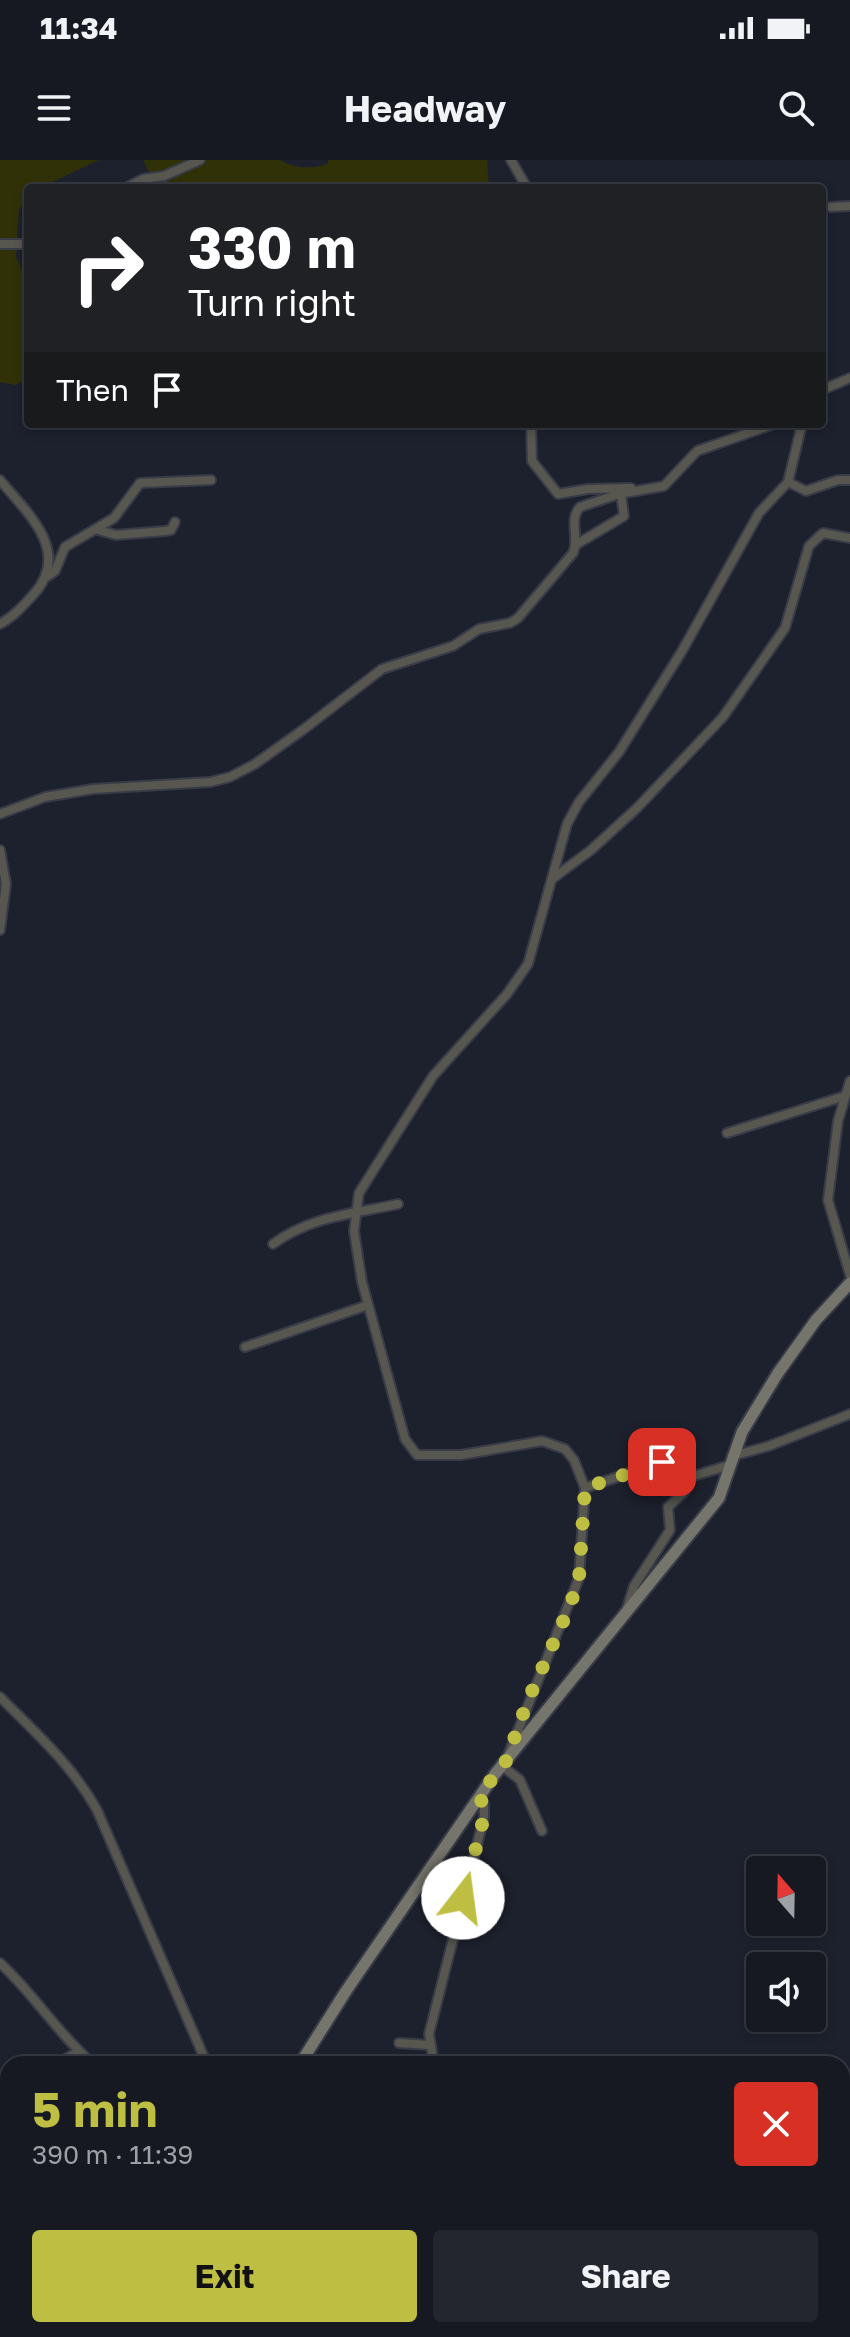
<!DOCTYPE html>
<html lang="en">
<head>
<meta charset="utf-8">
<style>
	body { margin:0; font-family:"Golos Text",sans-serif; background:#23262f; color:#f1f3f6; height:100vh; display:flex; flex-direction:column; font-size:30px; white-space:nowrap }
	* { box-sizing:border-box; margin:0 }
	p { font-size:26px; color:#9ea0a5 }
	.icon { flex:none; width:44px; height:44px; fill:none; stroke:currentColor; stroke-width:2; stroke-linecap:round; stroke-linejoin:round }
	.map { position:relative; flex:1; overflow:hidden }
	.panel { position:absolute; left:0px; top:1896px; width:850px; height:282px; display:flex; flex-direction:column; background:#161922; border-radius:24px 24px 0 0; box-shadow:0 4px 12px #0003,0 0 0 2px #353840 }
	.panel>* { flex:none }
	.banner { position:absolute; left:24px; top:24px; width:802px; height:244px; border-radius:8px; box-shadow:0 4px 12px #0003,0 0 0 2px #353840; background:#202124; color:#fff; overflow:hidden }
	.needle { width:52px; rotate:340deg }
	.buttons { position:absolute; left:746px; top:1696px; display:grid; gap:16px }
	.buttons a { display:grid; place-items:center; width:80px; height:80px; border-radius:8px; background:#161922; box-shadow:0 4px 12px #0003,0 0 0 2px #353840; font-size:40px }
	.pin { position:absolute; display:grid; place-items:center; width:68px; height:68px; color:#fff; margin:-34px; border-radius:16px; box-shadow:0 4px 12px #0006 }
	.me { position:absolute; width:88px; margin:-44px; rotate:15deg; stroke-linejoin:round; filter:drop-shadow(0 0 6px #0008) }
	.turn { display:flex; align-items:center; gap:28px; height:168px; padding:0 32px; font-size:36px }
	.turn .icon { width:104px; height:104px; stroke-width:2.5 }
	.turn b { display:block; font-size:56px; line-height:68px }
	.then { display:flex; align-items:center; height:76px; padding:0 32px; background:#0003; gap:16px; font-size:30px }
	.round { display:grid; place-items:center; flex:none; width:84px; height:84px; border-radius:8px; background:#23262f }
	.overview { display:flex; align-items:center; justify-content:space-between; height:136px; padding:0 32px }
	h1 { font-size:48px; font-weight:700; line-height:60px; color:#bebf42 }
	.button { display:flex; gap:16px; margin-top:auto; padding:16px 32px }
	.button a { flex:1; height:92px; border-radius:8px; background:#bebf42; color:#111; font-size:32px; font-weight:700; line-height:92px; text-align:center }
	.button a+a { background:#23262f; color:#f1f3f6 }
	.status { display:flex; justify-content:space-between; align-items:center; height:56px; padding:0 40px; background:#161922; direction:ltr }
	.status svg { height:22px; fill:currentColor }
	header { display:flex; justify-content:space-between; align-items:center; height:104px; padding:0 32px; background:#161922; font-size:36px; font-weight:700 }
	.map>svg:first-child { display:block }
	.green { fill:#313108 }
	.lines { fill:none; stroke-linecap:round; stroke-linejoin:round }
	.street-casing { stroke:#383c48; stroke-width:12 }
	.secondary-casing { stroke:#383c48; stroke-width:15 }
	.street { stroke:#575750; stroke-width:8 }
	.secondary { stroke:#75756b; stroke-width:11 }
	.route { stroke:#bebf42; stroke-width:14; stroke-dasharray:0 25.2 }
</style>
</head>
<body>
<div class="status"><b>11:34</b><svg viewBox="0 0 49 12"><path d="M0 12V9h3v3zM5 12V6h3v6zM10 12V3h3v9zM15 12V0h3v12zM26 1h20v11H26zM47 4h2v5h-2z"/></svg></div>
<header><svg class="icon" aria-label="menu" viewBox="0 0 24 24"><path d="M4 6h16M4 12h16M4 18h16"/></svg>Headway<svg class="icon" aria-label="search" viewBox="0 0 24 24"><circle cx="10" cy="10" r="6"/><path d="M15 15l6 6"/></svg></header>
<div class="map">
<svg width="850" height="2177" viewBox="0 0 850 2177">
	<rect width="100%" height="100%" fill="#1d212d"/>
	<g class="green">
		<polygon points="0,0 99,0 40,28 28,28 28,35 19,50 16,97 28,124 28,218 15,225 0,222"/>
		<path d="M143 0H281C293 9 313 9 327 4L329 0H487L489 28H137L150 14Z"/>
	</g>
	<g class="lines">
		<defs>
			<g id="street">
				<polyline points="511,0 527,28"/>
				<polyline points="125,28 143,19 164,16 200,0"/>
				<polyline points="831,47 850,46"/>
				<polyline points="0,84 28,84"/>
				<polyline points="822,230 850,218"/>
				<polyline points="531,264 532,301 558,334 588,329 631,328"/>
				<path d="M0 320C29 355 72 392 33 435 23 446 13 457 0 464"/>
				<polyline points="788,322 806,331 838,320 850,320"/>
				<polyline points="98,370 116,375 165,371 171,370 175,362"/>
				<polyline points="577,384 624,356 621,334"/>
				<polyline points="48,416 55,411 65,387 114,358 140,323 211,320"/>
				<path d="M0 654 45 637 93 629 210 622 230 617 255 604 304 569 382 509 453 486 479 469 510 463 518 458 573 393C580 378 568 360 580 347L619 334 664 326 697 291 774 264"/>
				<polyline points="0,690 6,724 0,770"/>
				<polyline points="552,719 591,690 637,648 723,557 785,468 809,386 823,373 850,378"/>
				<polyline points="850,921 838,961 828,1040 850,1115"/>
				<polyline points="727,973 845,936"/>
				<path d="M273 1084C311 1056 353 1054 398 1044"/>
				<polyline points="245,1187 368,1145"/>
				<polyline points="732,1296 769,1286 850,1254"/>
				<polyline points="585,1328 662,1302 668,1302 683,1319 730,1305"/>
				<polyline points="627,1448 634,1426 670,1370 668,1347 684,1332 686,1319"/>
				<path d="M0 1537C36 1573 72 1605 97 1650L207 1904"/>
				<polyline points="509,1593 579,1418 585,1328 574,1300 565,1289 542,1281 461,1295 417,1295 405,1279 362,1122 354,1071 359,1033 433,916 507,834 528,804 567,664 579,642 619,592 682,491 759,353 788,322 802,264"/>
				<polyline points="501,1605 520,1620 542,1671"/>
				<path d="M0 1803C34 1834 58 1874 93 1904"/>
				<polyline points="399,1883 429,1885"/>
				<polyline points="56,1904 78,1892"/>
				<polyline points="434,1904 429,1874 484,1657 484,1644 478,1637"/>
				<polyline points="0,1936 8,1932"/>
				<polyline points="545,2170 547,2177"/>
				<polyline points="181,2177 183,2170"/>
			</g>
			<g id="secondary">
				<polyline points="300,1904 346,1831 495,1614 719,1338 742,1272 778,1213 816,1160 850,1123"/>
				<polyline points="0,2142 8,2139"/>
			</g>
		</defs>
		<use href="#street" class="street-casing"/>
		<use href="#secondary" class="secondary-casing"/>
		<use href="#street" class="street"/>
		<use href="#secondary" class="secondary"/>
	</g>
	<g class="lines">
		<polyline class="route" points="463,1738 484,1657 484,1644 478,1637 506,1601 528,1540 570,1446 579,1418 585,1328 662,1302"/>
	</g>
</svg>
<div class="buttons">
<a><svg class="needle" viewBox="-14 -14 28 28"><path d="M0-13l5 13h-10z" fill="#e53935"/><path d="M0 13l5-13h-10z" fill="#9ea0a5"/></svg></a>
<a><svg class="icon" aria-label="sound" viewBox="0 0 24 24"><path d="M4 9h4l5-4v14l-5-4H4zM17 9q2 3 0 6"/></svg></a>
</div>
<div class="pin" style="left:662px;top:1302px;background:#d93025"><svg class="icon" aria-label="arrive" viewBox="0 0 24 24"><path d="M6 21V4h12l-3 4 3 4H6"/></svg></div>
<svg class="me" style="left:463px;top:1738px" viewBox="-20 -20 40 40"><circle r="19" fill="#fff"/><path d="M0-13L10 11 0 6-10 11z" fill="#bebf42"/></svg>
<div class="banner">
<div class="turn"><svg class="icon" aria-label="right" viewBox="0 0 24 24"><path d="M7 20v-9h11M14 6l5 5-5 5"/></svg><div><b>330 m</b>Turn right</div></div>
<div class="then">Then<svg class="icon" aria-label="arrive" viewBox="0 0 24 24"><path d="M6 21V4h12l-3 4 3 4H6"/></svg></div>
</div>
<section class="panel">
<div class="overview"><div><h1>5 min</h1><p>390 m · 11:39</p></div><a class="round" style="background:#d93025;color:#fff"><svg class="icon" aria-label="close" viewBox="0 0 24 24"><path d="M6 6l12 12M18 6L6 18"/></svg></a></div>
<div class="button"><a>Exit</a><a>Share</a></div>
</section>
</div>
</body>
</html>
